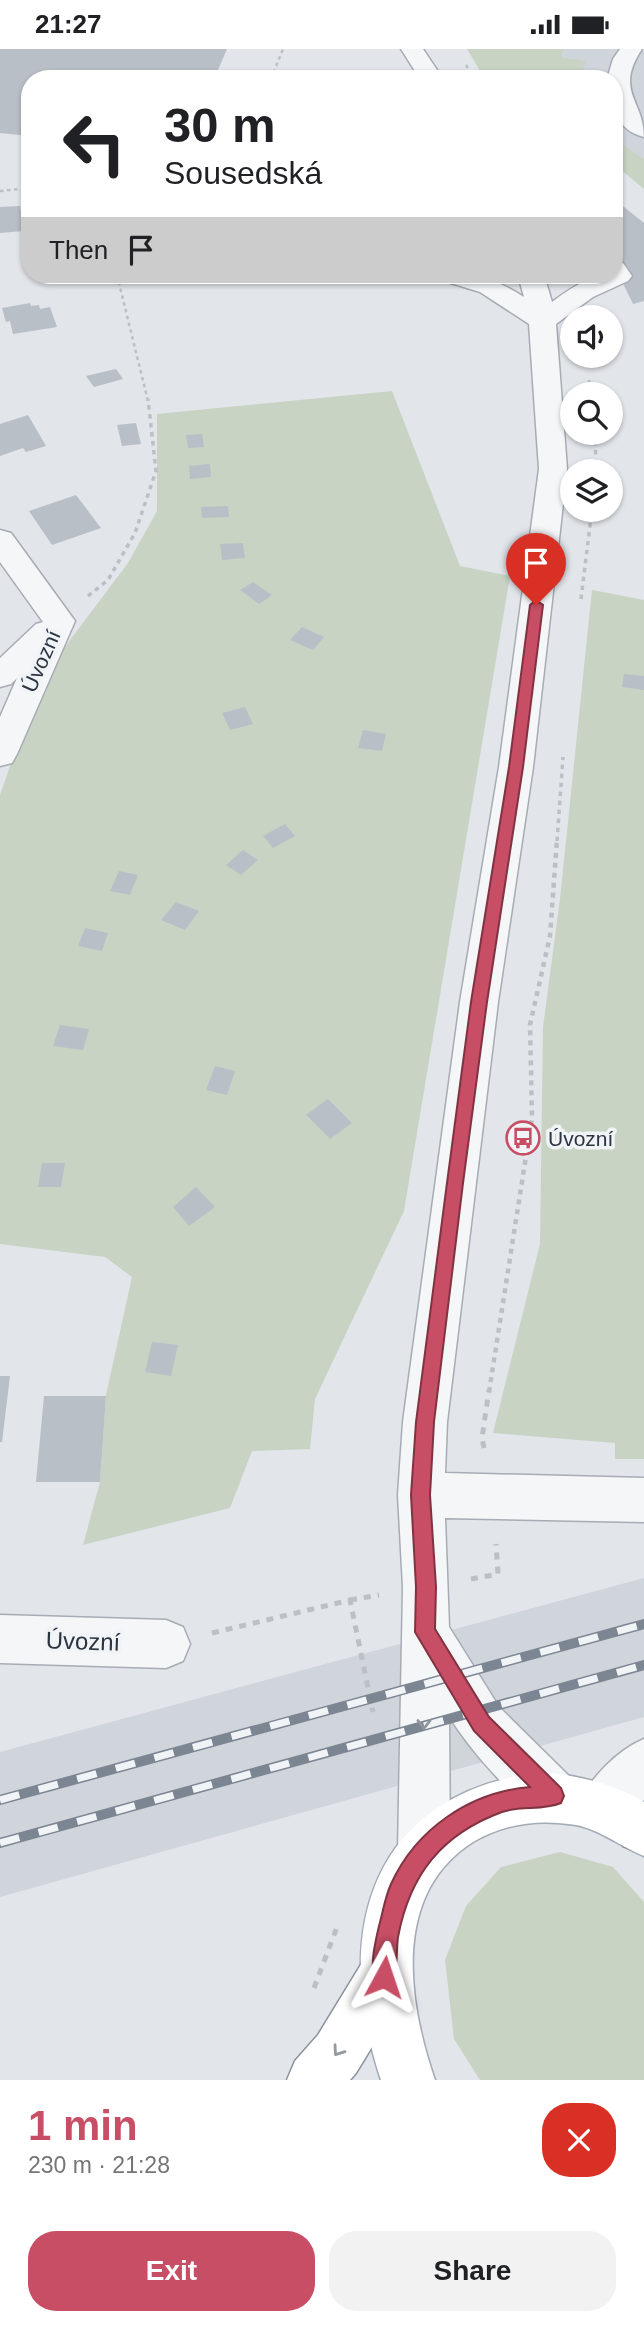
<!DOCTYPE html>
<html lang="en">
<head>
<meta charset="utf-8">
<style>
	body { margin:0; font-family:Helvetica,sans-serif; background:#f2f2f2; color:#202124; height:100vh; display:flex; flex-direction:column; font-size:26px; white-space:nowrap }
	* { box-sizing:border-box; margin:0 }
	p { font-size:23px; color:#757577 }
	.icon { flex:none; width:38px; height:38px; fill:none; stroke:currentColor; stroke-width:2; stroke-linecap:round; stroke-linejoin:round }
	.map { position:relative; height:2031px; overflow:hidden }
	.details { display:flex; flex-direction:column; background:#fff; flex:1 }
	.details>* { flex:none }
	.top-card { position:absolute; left:21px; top:21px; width:602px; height:214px; border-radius:28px; box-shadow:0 2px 5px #0004; background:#fff; color:#202124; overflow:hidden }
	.buttons { position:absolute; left:560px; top:256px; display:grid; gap:14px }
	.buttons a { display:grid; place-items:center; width:63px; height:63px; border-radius:50%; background:#fff; box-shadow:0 2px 5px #0004; font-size:35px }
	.pin { position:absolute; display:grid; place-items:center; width:60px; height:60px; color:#fff; margin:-72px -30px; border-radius:50% 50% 50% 0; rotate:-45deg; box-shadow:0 0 7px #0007 }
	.pin .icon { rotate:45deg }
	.me { position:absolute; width:77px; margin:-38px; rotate:5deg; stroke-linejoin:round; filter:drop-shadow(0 0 5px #0008) }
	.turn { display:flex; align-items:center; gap:24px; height:147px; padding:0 28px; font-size:32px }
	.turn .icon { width:91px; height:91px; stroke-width:2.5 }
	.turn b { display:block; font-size:49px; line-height:60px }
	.then { display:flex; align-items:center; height:66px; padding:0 28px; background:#0003; gap:14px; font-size:26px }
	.round { display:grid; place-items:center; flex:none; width:74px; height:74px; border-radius:28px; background:#f2f2f2 }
	.headline { display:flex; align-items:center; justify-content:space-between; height:119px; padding:0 28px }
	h1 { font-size:42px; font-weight:600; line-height:52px; color:#c74e65 }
	.primary-button { display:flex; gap:14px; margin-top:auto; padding:14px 28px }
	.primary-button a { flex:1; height:80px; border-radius:28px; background:#c74e65; color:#fff; font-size:28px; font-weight:600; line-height:80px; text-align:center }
	.primary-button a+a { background:#f2f2f2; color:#202124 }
	.status { display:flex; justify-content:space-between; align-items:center; height:49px; padding:0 35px; background:#fff; direction:ltr }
	.status svg { height:19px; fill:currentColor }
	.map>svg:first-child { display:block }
	.built { fill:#d0d4db }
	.green { fill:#c8d3c4 }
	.building { fill:#b9bfc6 }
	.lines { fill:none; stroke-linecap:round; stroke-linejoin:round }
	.minor-casing { stroke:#a7acb4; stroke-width:3 }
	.major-casing { stroke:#a2aab5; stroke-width:3 }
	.highway-casing { stroke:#8a939f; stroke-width:3 }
	.path-far3 { stroke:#bcc0c5; stroke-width:2.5; stroke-dasharray:3.5 3.5; stroke-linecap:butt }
	.path-far2 { stroke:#bcc0c5; stroke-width:3.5; stroke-dasharray:4.5 4.5; stroke-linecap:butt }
	.path-far1 { stroke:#bcc0c5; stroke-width:4.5; stroke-dasharray:5 5; stroke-linecap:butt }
	.path { stroke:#bcc0c5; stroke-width:5; stroke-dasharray:7 7; stroke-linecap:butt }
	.minor { fill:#f4f6f8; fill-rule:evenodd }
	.major { fill:#fff; fill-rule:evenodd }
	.highway { fill:#fff; fill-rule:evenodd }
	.rail-casing { stroke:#7c8592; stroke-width:10 }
	.rail { stroke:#f1f4f7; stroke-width:7; stroke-dasharray:20; stroke-linecap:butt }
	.oneway { stroke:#90959c }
	.oneway2 { stroke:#959aa0 }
	.route { fill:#c74e65; stroke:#813342; stroke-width:2 }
	.labels { text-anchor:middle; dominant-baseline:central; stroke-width:7; stroke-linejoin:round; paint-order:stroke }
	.street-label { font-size:21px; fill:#2b3441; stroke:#f1f4f7 }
	.poi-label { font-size:21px; fill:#2b3441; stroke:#f1f4f7; text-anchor:start }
	.near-street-label { font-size:24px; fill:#2b3441; stroke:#f1f4f7 }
</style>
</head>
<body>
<div class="status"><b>21:27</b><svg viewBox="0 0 49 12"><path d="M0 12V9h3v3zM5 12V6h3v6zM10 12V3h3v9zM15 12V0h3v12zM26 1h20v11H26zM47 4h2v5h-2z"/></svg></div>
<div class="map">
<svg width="644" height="2031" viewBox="0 0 644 2031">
	<rect width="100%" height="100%" fill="#e2e5ea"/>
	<g class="built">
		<polygon points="540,0 644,0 644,110 614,89 614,30 580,30 585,12 561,8"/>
		<polygon points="644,1529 644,1668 0,1848 0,1703"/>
	</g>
	<g class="green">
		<polygon points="467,0 564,0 561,8 586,12 580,30 485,30"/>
		<polygon points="614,89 644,110 644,140 614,115"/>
		<polygon points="392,342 460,517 510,527 404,1162 315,1350 310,1400 252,1402 230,1459 83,1496 100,1433 106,1346 132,1228 105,1208 0,1195 0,746 40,631 128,514 157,462 157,365"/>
		<polygon points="592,541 644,551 644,1410 615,1410 615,1394 493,1384 540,1195 543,978 560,850"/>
		<polygon points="560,1803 613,1818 644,1853 644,2031 480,2031 454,1990 445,1911 466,1857 501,1818"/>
	</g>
	<g class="building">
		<polygon points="0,0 227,0 214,30 30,30 30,87 0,84"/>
		<polygon points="614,150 644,174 644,252 633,255 614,216"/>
		<polygon points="20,157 21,163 27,162 28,175 22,176 23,182 0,184 0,158"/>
		<polygon points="30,254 31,257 39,256 40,260 50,258 57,278 13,285 10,272 6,273 2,259"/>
		<polygon points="116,320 123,330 94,338 86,327"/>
		<polygon points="28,366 46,397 26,403 23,399 0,407 0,375"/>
		<polygon points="136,374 141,395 122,397 117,376"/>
		<polygon points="202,385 204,398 188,399 186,386"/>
		<polygon points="210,415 211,428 190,430 189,417"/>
		<polygon points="76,446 101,479 52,496 29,462"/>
		<polygon points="228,457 229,468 202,469 201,458"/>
		<polygon points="243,494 245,509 222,511 220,495"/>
		<polygon points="253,533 272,546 259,555 240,541"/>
		<polygon points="302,578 324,588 313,601 290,591"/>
		<polygon points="624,625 644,627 644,641 622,638"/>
		<polygon points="245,658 253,675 230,681 222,664"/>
		<polygon points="363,681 386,685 382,702 358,699"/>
		<polygon points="285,775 295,787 273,799 263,787"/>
		<polygon points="243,801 258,811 241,826 226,816"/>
		<polygon points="119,822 138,826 130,846 110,842"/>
		<polygon points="176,853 199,862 185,881 161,871"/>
		<polygon points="85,879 108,884 102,902 78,897"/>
		<polygon points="60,976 89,980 83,1001 53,997"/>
		<polygon points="215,1017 235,1022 227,1046 206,1041"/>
		<polygon points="328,1050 352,1074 330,1090 306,1066"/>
		<polygon points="42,1114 65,1114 61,1138 38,1138"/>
		<polygon points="196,1138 215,1158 189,1177 173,1158"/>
		<polygon points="152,1293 178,1296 171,1327 145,1323"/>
		<polygon points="0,1327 10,1327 2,1393 0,1393"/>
		<polygon points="44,1347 106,1347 100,1433 36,1433"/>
	</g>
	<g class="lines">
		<defs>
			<g id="minor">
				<polygon points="401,0 423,0 443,30 420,30"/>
				<path d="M620 0H642C614 42 644 51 644 88 613 80 614 56 614 30H607L613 10Z"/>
				<path d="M614 211 623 214 632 227 628 232 593 248 556 275 567 420 533 718 498 953 447 1373 445 1424 644 1429V1473L445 1469 449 1578 499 1658 571 1729 578 1747 571 1765 553 1772C518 1758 469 1700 449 1667L450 1801 442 1819 424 1827 406 1819 398 1801 403 1538 398 1446 403 1373 460 953 499 718 539 420 529 275 480 243 441 231 437 226C475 224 492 228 524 248L518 226H544L552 253C571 239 589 226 614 226Z"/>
				<polygon points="0,481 11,484 75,572 17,705 12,714 0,717 0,668 17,629 11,635 0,638 0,609 36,575 43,573 0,513"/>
				<polygon points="0,1566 166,1571 183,1578 190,1595 183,1612 166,1619 0,1614"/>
				<path d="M644 1690V1751L620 1776 602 1783 584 1776 577 1758C589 1730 616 1702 644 1690Z"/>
			</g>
			<path id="major" d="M543 1723C579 1727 612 1734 644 1753V1807C621 1798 601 1781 576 1776 540 1770 505 1774 473 1793 391 1845 408 1953 435 2031H381C331 1883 370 1743 543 1723Z"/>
			<g id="highway">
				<polygon points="641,1754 644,1755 644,1805 623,1797 616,1779 623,1761"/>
				<polygon points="384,1901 403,1909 411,1928 403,1947 356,2024 350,2031 287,2031 295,2012 318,1986 365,1909"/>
			</g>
		</defs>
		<use href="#minor" class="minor-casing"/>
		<use href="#major" class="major-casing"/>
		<use href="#highway" class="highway-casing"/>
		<g class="path-far3">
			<polyline points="466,16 475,30"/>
			<polyline points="271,30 283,0"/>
			<polyline points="0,142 30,139"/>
			<polyline points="117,226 148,352"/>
			<polyline points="589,331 591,345"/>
		</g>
		<g class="path-far2">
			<polyline points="595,383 596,422"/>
			<polyline points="88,547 108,531 135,484 156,422 148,350"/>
			<polyline points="581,550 592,460"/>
			<polyline points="557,792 563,708"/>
		</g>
		<polyline class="path-far1" points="489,1343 532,1069 530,976 550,887 557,790"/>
		<g class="path">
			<polyline points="484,1399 482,1389 489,1341"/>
			<polyline points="471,1530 498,1525 496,1495"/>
			<polyline points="350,1551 379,1546"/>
			<polyline points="212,1584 350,1551 373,1663"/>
			<polyline points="314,1939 337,1878"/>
		</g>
		<use href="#minor" class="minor"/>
		<use href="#major" class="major"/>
		<use href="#highway" class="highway"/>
		<defs>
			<g id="rail">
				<polyline points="0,1751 644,1575"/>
				<polyline points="0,1794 644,1616"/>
			</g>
		</defs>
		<use href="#rail" class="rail-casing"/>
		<use href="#rail" class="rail"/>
	</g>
	<defs><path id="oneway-chevron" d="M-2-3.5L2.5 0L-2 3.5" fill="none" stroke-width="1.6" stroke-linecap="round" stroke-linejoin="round" transform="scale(1.75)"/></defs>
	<use class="oneway" href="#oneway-chevron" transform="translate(424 1675) rotate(90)"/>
	<use class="oneway2" href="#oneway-chevron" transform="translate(338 2002) rotate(125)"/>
	<path class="route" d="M536 551 543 556 523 718 487 953 463 1134 434 1373 430 1446 436 1538 435 1580 489 1668 561 1739 564 1747 561 1754C542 1762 521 1756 502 1763 442 1785 410 1825 398 1888 396 1904 398 1920 392 1935L384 1939 376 1935C369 1919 375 1894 379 1877 383 1863 385 1848 391 1835 416 1780 470 1743 530 1738L474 1682 415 1583 416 1538 411 1446 416 1373 447 1134 471 953 509 718 530 556Z"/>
	<defs>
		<symbol id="bus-ring" viewBox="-11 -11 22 22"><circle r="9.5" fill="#f1f4f7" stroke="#c74e65" stroke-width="1.5"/><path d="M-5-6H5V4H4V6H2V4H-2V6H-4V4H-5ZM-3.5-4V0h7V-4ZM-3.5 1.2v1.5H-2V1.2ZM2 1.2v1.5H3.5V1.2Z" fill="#c74e65"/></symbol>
	</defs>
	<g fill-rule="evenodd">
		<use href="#bus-ring" x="504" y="1070" width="38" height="38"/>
	</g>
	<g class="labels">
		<g class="street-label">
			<text transform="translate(41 612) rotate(-66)">Úvozní</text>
		</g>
		<g class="poi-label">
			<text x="548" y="1089">Úvozní</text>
		</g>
		<g class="near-street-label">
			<text transform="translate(83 1592) rotate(2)">Úvozní</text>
		</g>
	</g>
</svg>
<div class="buttons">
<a><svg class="icon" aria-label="sound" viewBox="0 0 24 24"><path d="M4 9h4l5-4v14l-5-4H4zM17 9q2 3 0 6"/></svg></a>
<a><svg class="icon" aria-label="search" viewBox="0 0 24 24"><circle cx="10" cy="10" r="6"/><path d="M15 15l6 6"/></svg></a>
<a><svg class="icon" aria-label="layers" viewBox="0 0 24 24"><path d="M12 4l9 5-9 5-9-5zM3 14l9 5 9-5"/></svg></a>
</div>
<div class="pin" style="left:536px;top:556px;background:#d93025"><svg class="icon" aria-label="arrive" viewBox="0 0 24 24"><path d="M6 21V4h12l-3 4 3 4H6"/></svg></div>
<svg class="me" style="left:384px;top:1928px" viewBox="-20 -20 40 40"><path d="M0-17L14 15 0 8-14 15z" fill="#c74e65" stroke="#fff" stroke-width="4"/></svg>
<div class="top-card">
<div class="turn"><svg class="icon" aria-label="left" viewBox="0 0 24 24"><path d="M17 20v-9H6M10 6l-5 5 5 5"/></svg><div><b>30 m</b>Sousedská</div></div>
<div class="then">Then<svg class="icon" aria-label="arrive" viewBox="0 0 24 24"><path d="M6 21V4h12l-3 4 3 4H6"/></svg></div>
</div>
</div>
<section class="details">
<div class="headline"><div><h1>1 min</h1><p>230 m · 21:28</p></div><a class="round" style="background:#d93025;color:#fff"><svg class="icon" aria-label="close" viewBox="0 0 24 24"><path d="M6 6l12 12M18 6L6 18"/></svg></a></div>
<div class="primary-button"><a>Exit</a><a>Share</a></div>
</section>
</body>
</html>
